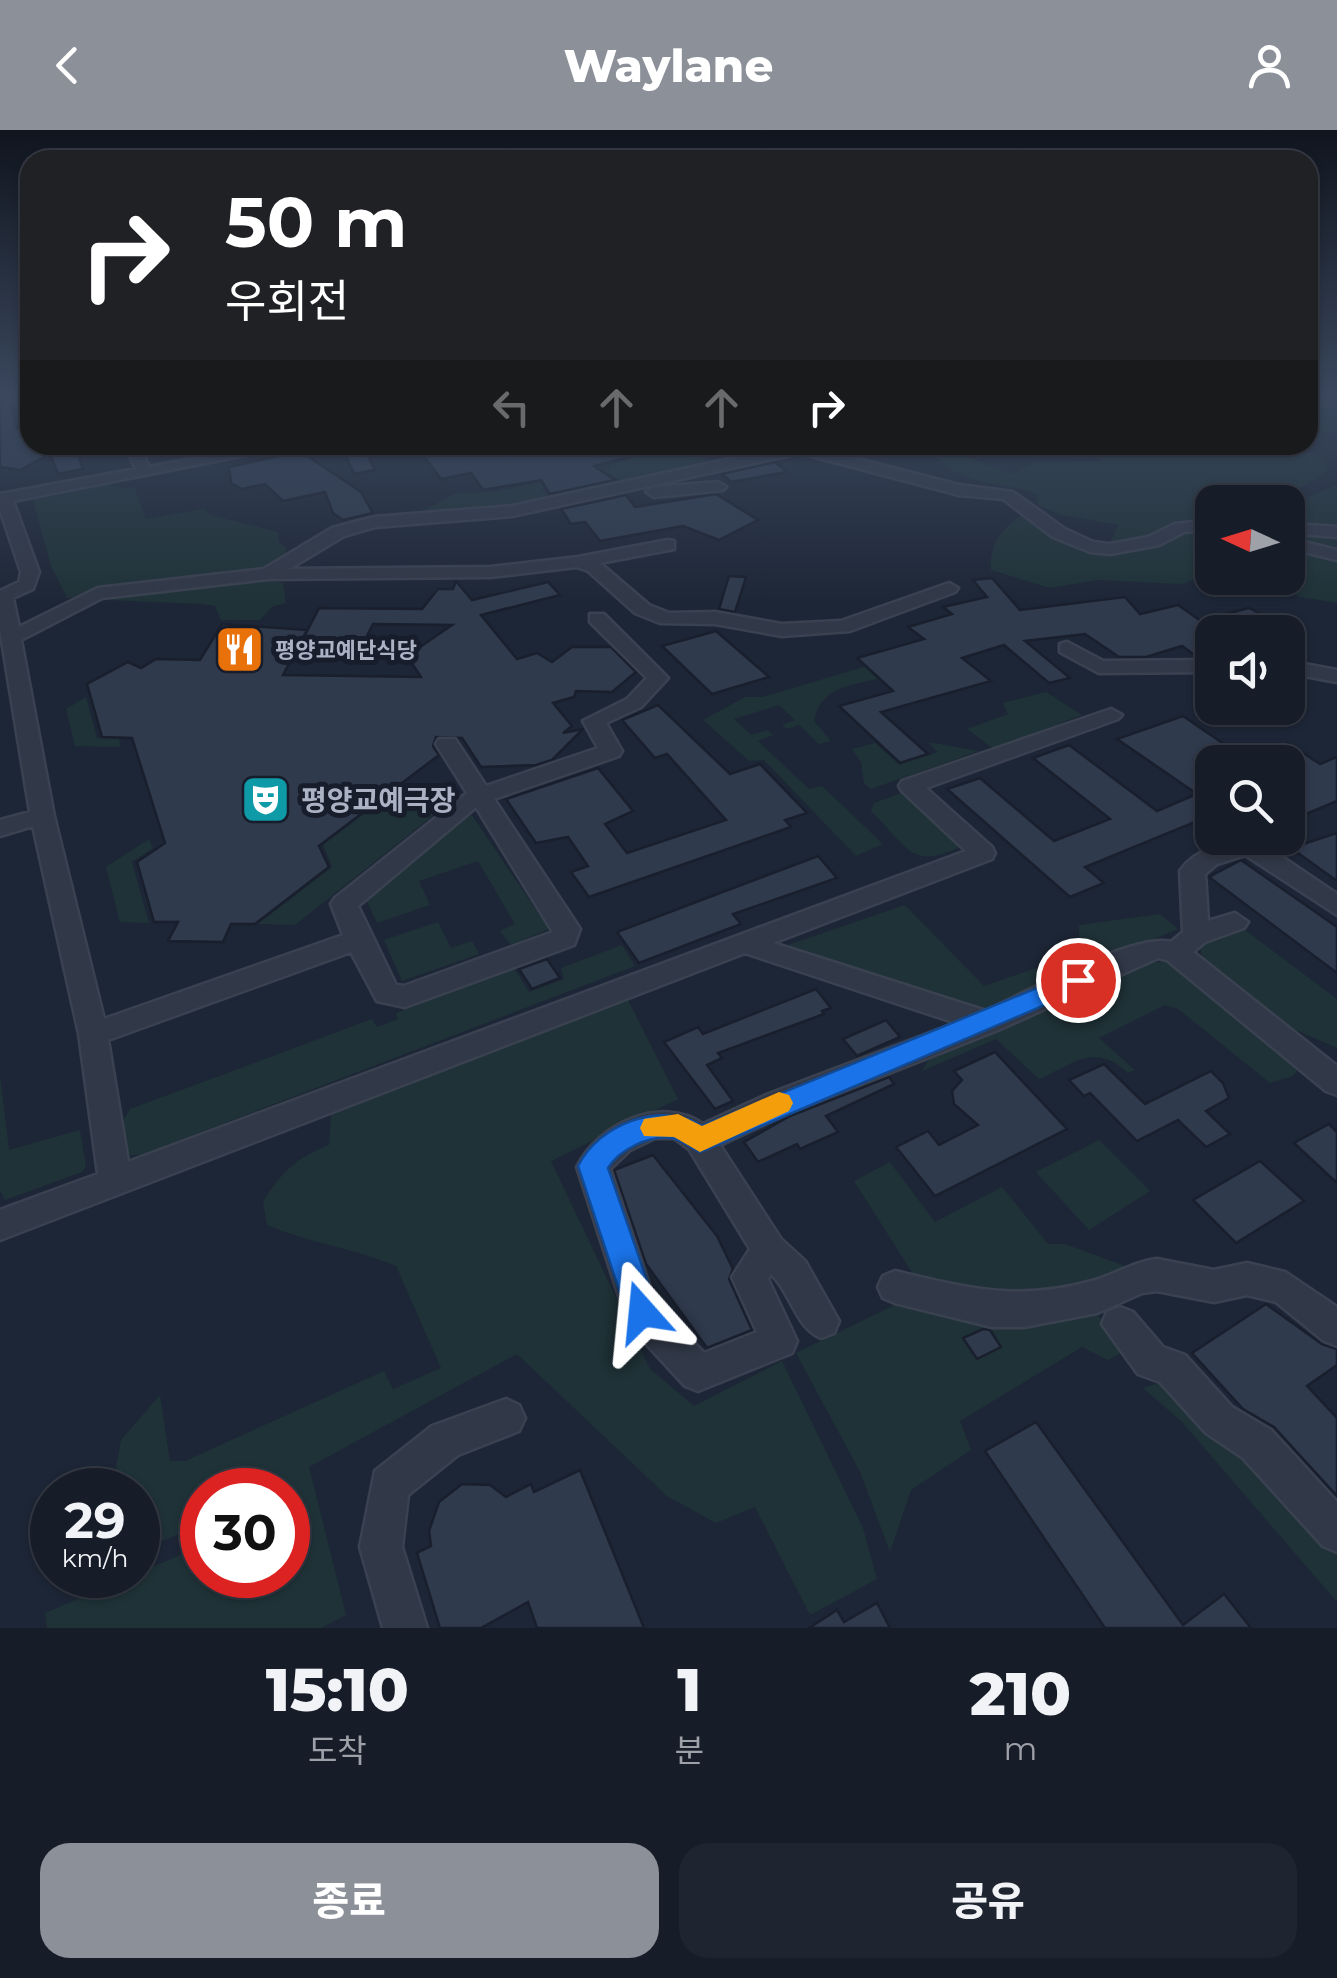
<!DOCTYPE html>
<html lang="ko">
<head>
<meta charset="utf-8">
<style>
	body { margin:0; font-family:Montserrat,"Noto Sans KR",sans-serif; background:#1f2530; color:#f1f3f6; height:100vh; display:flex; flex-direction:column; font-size:38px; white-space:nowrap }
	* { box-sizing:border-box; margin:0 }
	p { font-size:32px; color:#9ea1a8 }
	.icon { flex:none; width:55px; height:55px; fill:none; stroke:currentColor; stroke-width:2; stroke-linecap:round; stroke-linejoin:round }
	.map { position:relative; height:1498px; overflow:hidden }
	.sheet { display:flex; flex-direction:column; background:#161c28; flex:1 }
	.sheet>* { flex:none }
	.hud { position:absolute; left:20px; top:20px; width:1298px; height:305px; border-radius:30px; box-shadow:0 2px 8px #0004,0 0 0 2px #353a45; background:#202124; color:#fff; overflow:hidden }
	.needle { width:65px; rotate:274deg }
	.fabs { position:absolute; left:1195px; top:355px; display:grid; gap:20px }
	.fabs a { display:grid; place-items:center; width:110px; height:110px; border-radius:20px; background:#161c28; box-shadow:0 2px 8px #0004,0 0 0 2px #353a45; font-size:50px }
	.speed { position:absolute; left:30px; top:1338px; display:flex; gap:20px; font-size:50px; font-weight:700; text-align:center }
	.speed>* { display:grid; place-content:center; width:130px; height:130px; border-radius:50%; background:#161c28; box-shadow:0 2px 8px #0004,0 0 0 2px #353a45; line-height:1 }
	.speed small { font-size:25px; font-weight:400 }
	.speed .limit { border:15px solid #d22; background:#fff; color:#111 }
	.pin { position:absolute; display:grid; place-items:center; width:85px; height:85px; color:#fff; margin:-42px; border:5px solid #fff; border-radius:50%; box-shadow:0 2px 10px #0007 }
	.me { position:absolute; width:110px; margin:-55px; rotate:342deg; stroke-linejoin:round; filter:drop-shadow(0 0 8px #0008) }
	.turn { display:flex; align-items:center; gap:35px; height:210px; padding:0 40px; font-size:45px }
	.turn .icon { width:130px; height:130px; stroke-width:2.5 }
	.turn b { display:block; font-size:70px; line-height:85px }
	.lanes { display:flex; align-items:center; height:95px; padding:0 40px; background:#0003; justify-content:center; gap:50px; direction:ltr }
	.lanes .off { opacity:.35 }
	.eta { display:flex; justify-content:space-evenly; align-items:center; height:170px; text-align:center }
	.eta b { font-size:60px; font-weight:800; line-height:70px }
	.button { display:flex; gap:20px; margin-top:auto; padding:20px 40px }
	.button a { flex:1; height:115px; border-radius:30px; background:#8c9099; color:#fff; font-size:40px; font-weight:800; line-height:115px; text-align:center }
	.button a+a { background:#1f2530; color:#f1f3f6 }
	header { display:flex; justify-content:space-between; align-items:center; height:130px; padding:0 40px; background:#8c9099; color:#fff; font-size:45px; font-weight:800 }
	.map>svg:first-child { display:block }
	.green { fill:#1f3237 }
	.building { fill:#2f3a4d; stroke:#191f2d; stroke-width:2.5 }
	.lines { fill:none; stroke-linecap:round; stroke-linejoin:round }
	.minor-casing { stroke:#3a4150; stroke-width:5 }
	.minor { fill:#313847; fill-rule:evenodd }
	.route { fill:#1a73e8; stroke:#114b97; stroke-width:2.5 }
	.slow { fill:#f59e0b }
	.labels { text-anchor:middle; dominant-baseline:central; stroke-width:10; stroke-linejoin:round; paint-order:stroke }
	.far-poi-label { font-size:22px; font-weight:bold; fill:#aab2c4; stroke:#171d2b; text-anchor:start }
	.poi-label { font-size:28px; font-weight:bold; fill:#aab2c4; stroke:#171d2b; text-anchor:start }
</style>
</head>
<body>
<header><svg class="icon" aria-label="back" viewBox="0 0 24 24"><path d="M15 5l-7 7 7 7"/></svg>Waylane<svg class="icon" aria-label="person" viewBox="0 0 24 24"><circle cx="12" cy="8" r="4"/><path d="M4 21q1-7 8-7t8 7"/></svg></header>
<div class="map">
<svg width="1337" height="1498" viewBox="0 0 1337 1498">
	<rect width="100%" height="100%" fill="#1d2636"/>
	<g class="green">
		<polygon points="1308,265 1337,265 1337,303 1308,302"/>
		<polygon points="642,315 689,315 707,331 625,354 609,343 540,358 552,369 522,377 415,385 454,364 498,361 609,339 611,334 650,323"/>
		<path d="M955 315 958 323 1012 344 1036 332 1101 331 1097 315H1296L1326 332 1328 341 1277 372H1212V444L1181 454 1098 450 1050 458 991 440C989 415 1002 398 1023 384L1082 417 1111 411 1118 395 1058 384 1038 375 1036 364C1001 350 952 357 932 319Z"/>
		<polygon points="107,355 135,359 146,389 204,379 210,385 278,402 279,412 287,419 281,431 265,440 67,468 51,436 33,370"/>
		<polygon points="1337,355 1337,473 1300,467 1267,448 1288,448 1288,375"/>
		<polygon points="260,448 283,453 286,473 272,477 260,490 221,490 215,476 201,474 107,470"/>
		<path d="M880 532 881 548C849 556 821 556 814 591L831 611 819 614 800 595 787 599 782 595 795 590 779 575 734 589 751 605 767 600 773 605 758 611 809 659 822 656 883 714 856 726 764 630 749 631 703 590 745 567H763Z"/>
		<polygon points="1046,562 1082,585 994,619 967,599 1008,584 1003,573"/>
		<polygon points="86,567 97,608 119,609 120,617 75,616 66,579"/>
		<polygon points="928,612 979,621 871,659 864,653 861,632 852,619 875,613 899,634 938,622"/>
		<polygon points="394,661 440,680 295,795 258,794 332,737 323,715"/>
		<path d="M901 663 911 665 966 714C911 742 910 719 871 681L874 673Z"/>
		<polygon points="469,681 549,799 511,815 500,801 515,794 478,731 419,751 430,775 377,793 364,765"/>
		<polygon points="149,709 153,718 132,732 149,793 120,792 106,737"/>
		<polygon points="905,775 984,856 1080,823 1079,795 1160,784 1178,799 986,879 782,817"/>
		<polygon points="438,792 451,818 472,811 479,824 402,851 384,810"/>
		<polygon points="1241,797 1337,869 1337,918 1280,893 1202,829 1200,813"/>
		<polygon points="622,815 635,836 141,1025 129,1025 122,992 130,979 372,889 377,897 398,889 396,883 514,838 529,862 564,849 561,838"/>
		<path d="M1139 832H1167L1188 842 1300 937 1293 946 1270 953 1178 879 1165 875 1099 908 1135 940 1128 943C1094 912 1076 933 1039 949L996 909 922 941 929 929Z"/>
		<path d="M627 868 678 969 551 1031 650 1239 694 1276 782 1231 863 1398 877 1449 810 1485 755 1377 716 1393 667 1366 517 1224 309 1337 346 1485 321 1498H47L45 1483 197 1418 202 1445H288V1360H202V1383L195 1386 193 1399 145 1417 138 1414V1360H112L121 1310 160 1265 170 1331H185L384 1241 393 1259 441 1238 396 1136C353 1118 309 1113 267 1095L263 1072C281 1042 296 1028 329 1015L331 985Z"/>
		<polygon points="0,945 9,1020 80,1000 86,1036 82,1042 5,1070 0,1060"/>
		<polygon points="1099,1010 1150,1061 1089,1100 1036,1042"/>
		<polygon points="890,1032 935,1092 1002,1057 1048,1114 1065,1114 1136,1140 1021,1174 920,1155 854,1051"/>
		<polygon points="909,1168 1092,1179 1129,1219 1108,1230 1082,1217 960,1291 971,1320 911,1360 890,1422 860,1342 796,1223"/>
		<polygon points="1170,1249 1263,1341 1337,1426 1337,1472 1182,1292 1143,1258"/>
	</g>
	<g class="building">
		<polygon points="0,265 8,265 17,298 30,296 30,315 75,315 83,339 58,344 50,324 20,340 0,337"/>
		<polygon points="341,315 363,315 375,340 354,344"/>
		<polygon points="440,315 652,315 653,321 594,336 615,350 550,364 541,350 483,360 471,343 441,349 423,325 444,322"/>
		<polygon points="300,321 361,362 373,383 343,390 333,383 325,362 283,371 265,354 242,359 231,353 229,337"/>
		<polygon points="775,332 787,342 731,352 722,344"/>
		<polygon points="716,364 758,390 719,410 683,396 600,411 585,392 571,394 561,379 626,365 635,377"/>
		<polygon points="729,446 746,447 735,482 719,479"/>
		<polygon points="992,448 1020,480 1125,467 1140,484 1178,475 1201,491 1212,488 1212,526 1196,526 1182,516 1146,527 1119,527 1085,504 1025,511 1070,548 1049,553 1004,515 962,528 991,551 881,582 928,624 900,633 839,576 893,561 857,528 924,509 908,497 952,484 943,477 987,467 973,450"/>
		<polygon points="456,451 472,470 548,452 560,465 481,485 517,529 537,523 552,532 572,517 611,517 636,542 612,562 576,561 574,567 553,573 572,596 563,603 583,599 552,630 536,635 481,637 462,608 436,607 433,616 439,625 319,716 329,737 255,794 231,794 223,812 168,811 178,792 154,792 137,732 165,713 132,608 102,607 87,554 128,532 141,538 156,529 200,530 222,494 307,500 283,545 421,547 407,526 452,495 373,494 364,512 302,511 319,478 422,479 438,459 453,459"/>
		<polygon points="1249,478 1255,481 1290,502 1251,502 1222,485"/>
		<polygon points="716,501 769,547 712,564 662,516"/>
		<polygon points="658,575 730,644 760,634 807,683 785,690 791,697 589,767 571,742 588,736 568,707 536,713 506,669 598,638 633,681 605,694 627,723 726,690 667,624 655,628 622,590"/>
		<polygon points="1183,586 1237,623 1212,631 1212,685 1085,737 1104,753 1070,767 947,659 980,648 1054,711 1110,689 1033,628 1069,615 1157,681 1197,664 1117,609"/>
		<polygon points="1288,613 1320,634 1337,627 1337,671 1299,687 1288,679"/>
		<polygon points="1337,703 1337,751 1291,718"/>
		<polygon points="818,726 837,748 733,784 741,794 639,833 617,802"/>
		<polygon points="1241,730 1337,797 1337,843 1209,747"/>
		<polygon points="547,829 560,848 532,859 519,839"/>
		<polygon points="816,859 831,878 822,881 824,884 718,923 722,928 707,935 733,971 715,979 664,912 698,897 703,904"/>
		<polygon points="886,890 900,907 857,926 843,909"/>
		<polygon points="995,922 1067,999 935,1066 896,1017 928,1001 939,1015 978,995 954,974 952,961 962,950 954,941"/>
		<polygon points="1104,934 1145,974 1211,941 1223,953 1229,968 1206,981 1230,1004 1206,1017 1178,990 1137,1011 1090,963 1084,966 1069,950"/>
		<polygon points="889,947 894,954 826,986 838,1002 800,1019 797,1014 758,1032 744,1012 790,986"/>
		<polygon points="1329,994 1337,1002 1337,1053 1294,1013"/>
		<polygon points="653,1025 717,1106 733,1139 729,1149 752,1200 707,1218 646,1134 614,1040"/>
		<polygon points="1260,1031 1304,1071 1236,1113 1193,1070"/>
		<polygon points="1266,1174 1322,1214 1337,1219 1337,1235 1307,1256 1337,1288 1337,1366 1274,1297 1243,1279 1192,1223"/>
		<polygon points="983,1199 990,1200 1001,1217 977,1229 963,1208"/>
		<polygon points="1036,1292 1183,1495 1224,1464 1251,1498 1105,1498 985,1321"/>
		<polygon points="580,1340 644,1498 537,1498 528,1472 481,1498 440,1498 417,1423 431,1416 429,1401 439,1372 462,1354 490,1355 506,1367 531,1354 534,1362"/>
		<polygon points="877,1473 890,1498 809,1498 837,1480 844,1492"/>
	</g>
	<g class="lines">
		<defs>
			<g id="minor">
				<polygon points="13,265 27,265 30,289 25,288"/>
				<path d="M125 315H139L149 337 266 315H296L13 371 39 442 33 459 13 468 19 497 98 458 264 439 332 398 374 387 512 376 795 315H822L818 319C837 323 864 315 885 315L846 326 959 355 1013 362 1065 399 1093 412 1110 414 1148 407 1175 394 1212 390V400L1184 402 1159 415 1110 424 1090 422 1053 407 1003 369 959 365 800 323 512 386 375 397 344 406 289 439 490 437 578 427 668 410 674 411V419L600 433 649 475 669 483 715 482 782 494 841 491 949 453 958 458 955 462 850 501 782 506 715 494 660 493 635 483 588 441 577 437 490 447 268 449 102 468 21 510 54 686 104 889 343 805 331 774 335 768 467 663 436 614 439 609H455L486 656 598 618 583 591 627 569 647 548 590 492V484H604L668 548 641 577 606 593 622 621 619 626 494 669 580 799 574 815 405 877 377 871 351 822 108 910 128 1032 966 721 902 661 899 656 902 651 1111 579 1122 585 1118 589 926 658 992 717 995 723 992 729 773 813 986 881C1025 863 1135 802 1171 812L1183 802 1180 741C1205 705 1254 715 1288 706L1285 713 1269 718 1337 764V785L1245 725 1217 734 1205 744 1208 791 1235 783 1248 792 1244 798 1205 812 1193 822 1337 936V965L1326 961 1167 830 1158 828 998 900 788 983 720 1015 781 1109 805 1131 839 1191 834 1203 821 1208C796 1198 791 1163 771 1144L768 1149 797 1211 792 1223 698 1261 685 1256 628 1194 577 1037C598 994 661 965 703 994L766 965 956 893 745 823 0 1110V1080L98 1044 79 904 33 696 0 706V690L30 682 0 499V461L19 452 21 442 0 379V364L136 339ZM476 677 553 802 404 856 396 855 358 776ZM655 1008H674L689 1019 750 1119 732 1147 757 1202 704 1223 655 1172 610 1039 630 1020Z"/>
				<polygon points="718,352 726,357 723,360 654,367 646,362 654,357"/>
				<polygon points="1292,394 1337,397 1337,407 1288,403 1288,395"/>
				<polygon points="1288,408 1337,420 1337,430 1288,418"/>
				<polygon points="1067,512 1103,531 1212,530 1212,542 1099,543 1060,522 1060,514"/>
				<polygon points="1288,531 1337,540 1337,552 1288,543"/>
				<path d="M1157 1129 1214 1140 1247 1133 1285 1142 1337 1177V1216L1324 1211 1276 1172 1247 1165 1214 1172 1157 1161 1142 1163 1097 1183 1024 1197H992L895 1173 883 1168 878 1157 883 1146 895 1141C967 1158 1017 1172 1092 1151 1115 1145 1132 1132 1157 1129Z"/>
				<polygon points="1120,1177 1133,1182 1163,1217 1185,1225 1232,1277 1271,1300 1337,1372 1337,1422 1323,1416 1243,1328 1206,1303 1160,1252 1138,1244 1102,1194 1107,1182"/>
				<polygon points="506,1269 519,1275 525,1288 519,1301 458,1325 408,1365 402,1417 427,1498 383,1498 360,1417 375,1341 432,1296"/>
			</g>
		</defs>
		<use href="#minor" class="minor-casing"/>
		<use href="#minor" class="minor"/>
	</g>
	<linearGradient id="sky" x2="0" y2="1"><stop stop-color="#10151e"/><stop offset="0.56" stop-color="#3a475d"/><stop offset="1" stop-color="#3a475d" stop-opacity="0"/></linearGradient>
	<rect width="1337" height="475" fill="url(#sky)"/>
	<path class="route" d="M1078 841 1091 850 1087 857 710 1018 700 1022C691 1018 681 1009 671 1008 649 1005 619 1020 608 1038L658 1182 653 1193 642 1198 630 1193 578 1036C599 994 661 970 702 996Z"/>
	<polygon class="slow" points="779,962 789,965 793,973 789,981 700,1022 674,1007 644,1006 640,998 644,989 678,984 702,996"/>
	<defs>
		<symbol id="restaurant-square" viewBox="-11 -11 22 22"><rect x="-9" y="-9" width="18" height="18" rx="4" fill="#e8710a" stroke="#171d2b"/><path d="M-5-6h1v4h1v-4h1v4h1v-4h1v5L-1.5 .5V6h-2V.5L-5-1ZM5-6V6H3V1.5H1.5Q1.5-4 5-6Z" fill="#fff"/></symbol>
		<symbol id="theatre-square" viewBox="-11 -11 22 22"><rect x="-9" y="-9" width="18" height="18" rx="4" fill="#0f9aa8" stroke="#171d2b"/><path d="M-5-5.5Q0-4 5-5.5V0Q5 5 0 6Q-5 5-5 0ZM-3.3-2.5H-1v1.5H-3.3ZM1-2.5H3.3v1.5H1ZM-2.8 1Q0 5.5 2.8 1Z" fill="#fff"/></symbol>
	</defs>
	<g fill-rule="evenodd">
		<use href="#restaurant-square" x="212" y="492" width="55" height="55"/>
		<use href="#theatre-square" x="238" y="642" width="55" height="55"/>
	</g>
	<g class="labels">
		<g class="far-poi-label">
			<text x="275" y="520">평양교예단식당</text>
		</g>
		<g class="poi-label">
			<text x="301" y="670">평양교예극장</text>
		</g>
	</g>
</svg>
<div class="fabs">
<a><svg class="needle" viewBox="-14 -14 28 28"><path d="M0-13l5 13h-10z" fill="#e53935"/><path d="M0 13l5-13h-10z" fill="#9ea1a8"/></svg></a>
<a><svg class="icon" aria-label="sound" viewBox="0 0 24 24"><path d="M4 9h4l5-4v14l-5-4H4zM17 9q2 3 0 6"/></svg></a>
<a><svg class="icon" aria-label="search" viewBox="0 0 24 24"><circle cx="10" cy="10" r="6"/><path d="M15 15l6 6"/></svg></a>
</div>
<div class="speed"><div>29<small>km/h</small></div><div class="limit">30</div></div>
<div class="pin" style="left:1078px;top:850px;background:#d93025"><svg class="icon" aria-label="arrive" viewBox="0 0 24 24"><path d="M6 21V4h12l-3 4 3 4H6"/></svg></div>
<svg class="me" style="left:642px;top:1182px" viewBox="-20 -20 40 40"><path d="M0-17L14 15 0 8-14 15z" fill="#1a73e8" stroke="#fff" stroke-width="4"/></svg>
<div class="hud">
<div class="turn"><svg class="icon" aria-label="right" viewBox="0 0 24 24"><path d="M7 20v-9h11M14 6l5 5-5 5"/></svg><div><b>50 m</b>우회전</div></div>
<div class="lanes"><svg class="icon off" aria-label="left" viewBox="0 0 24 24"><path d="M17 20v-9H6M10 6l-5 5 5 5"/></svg><svg class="icon off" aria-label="ahead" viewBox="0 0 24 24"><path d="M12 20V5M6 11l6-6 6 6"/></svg><svg class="icon off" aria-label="ahead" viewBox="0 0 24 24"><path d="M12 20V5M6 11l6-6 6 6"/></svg><svg class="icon" aria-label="right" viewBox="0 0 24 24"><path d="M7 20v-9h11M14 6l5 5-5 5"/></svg></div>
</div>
</div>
<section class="sheet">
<div class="eta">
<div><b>15:10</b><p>도착</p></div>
<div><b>1</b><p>분</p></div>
<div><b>210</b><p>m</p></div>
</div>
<div class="button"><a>종료</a><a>공유</a></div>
</section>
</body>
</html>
